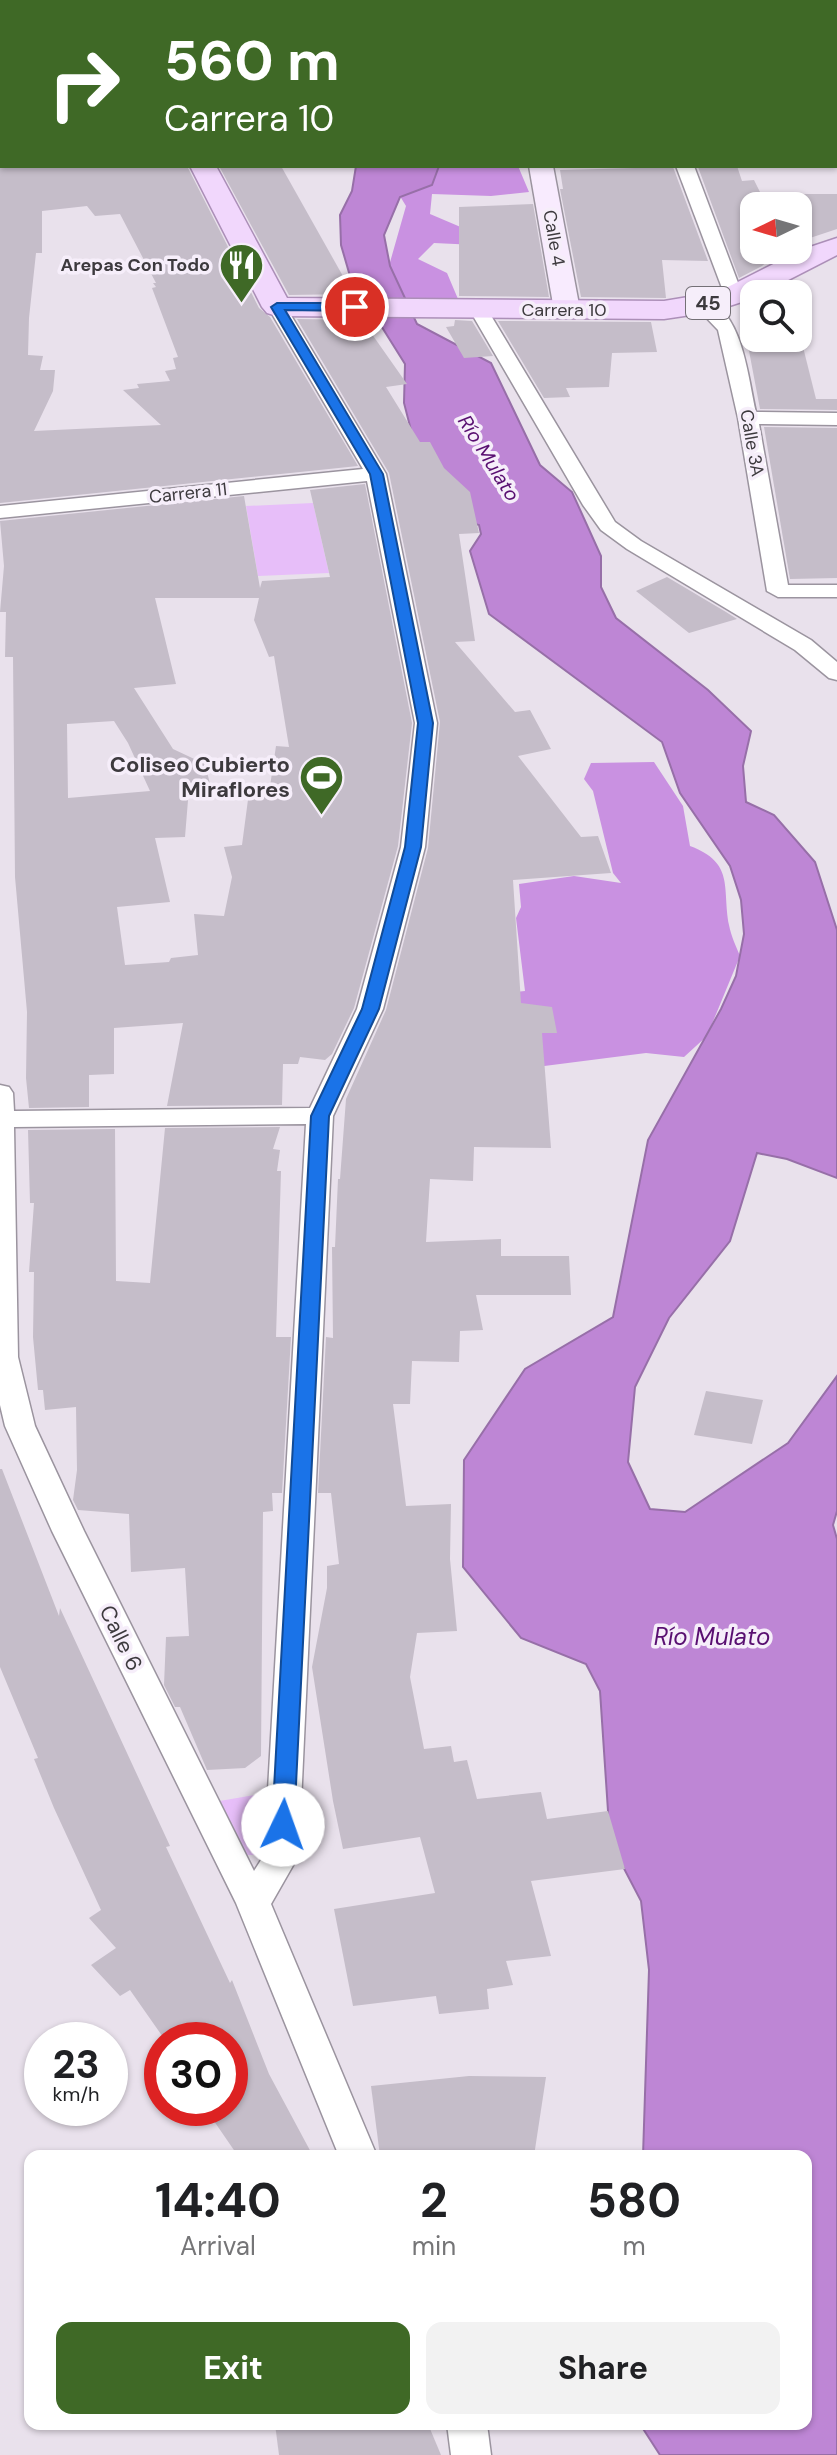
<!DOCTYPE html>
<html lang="en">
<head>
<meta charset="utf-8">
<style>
	body { margin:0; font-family:"DM Sans",sans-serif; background:#f2f2f2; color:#202124; height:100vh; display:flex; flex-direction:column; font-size:30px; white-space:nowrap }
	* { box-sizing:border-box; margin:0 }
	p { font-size:26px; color:#757577 }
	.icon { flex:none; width:44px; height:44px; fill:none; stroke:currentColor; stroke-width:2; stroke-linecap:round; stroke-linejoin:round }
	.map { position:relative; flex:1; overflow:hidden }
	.drawer { position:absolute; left:24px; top:2150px; width:788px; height:280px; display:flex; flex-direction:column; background:#fff; border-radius:16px; box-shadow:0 2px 6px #0004 }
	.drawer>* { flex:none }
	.hud { position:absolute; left:0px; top:0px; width:838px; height:168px; box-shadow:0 2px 6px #0004; background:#3f6926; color:#fff; overflow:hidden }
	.needle { width:52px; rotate:265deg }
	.buttons { position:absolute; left:740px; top:192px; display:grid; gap:16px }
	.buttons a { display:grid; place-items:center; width:72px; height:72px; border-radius:16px; background:#fff; box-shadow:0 2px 6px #0004; font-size:40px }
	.speed { position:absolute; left:24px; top:2022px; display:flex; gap:16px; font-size:40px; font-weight:700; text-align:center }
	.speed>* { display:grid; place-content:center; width:104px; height:104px; border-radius:50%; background:#fff; box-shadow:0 2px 6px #0004; line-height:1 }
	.speed small { font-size:20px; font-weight:400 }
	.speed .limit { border:12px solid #d22; background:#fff; color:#111 }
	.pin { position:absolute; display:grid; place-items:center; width:68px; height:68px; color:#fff; margin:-34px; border:4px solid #fff; border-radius:50%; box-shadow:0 2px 8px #0007 }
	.me { position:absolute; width:88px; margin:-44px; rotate:3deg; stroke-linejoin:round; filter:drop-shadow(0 0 6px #0008) }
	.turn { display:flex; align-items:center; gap:28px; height:168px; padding:0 32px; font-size:36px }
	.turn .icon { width:104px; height:104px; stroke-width:2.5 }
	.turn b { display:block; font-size:56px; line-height:68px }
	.eta { display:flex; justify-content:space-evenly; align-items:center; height:136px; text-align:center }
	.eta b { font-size:48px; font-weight:700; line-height:56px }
	.action { display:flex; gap:16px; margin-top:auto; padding:16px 32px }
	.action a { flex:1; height:92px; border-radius:16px; background:#3f6926; color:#fff; font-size:32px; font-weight:700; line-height:92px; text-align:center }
	.action a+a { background:#f2f2f2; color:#202124 }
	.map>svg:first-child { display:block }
	.green { fill:#e7bef9 }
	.forest { fill:#c991e1 }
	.water { fill:#be86d5; stroke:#976fa8; stroke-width:2 }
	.building { fill:#c5bdc9; fill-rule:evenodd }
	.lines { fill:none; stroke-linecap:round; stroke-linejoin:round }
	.minor-casing { stroke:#9b949f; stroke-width:3 }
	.secondary-casing { stroke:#9b949f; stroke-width:3 }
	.primary-casing { stroke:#ac8fb8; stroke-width:3 }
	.minor { fill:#fff; fill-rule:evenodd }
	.secondary { fill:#f8ebfe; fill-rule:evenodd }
	.primary { fill:#f1d7fc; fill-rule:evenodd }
	.route { fill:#1a73e8; stroke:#114b97; stroke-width:2 }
	.labels { text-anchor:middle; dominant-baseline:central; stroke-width:7; stroke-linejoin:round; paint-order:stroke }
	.far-street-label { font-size:18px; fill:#3d3a3e; stroke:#f6eefa }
	.far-poi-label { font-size:18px; font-weight:bold; fill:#3d3a3e; stroke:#f6eefa; text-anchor:end }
	.shield { fill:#f6eefa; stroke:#747076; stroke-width:2 }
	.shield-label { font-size:20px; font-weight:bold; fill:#3d3a3e }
	.far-water-label { font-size:20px; font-style:italic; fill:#590f71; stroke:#f6eefa }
	.poi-label { font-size:22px; font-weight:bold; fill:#3d3a3e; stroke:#f6eefa; text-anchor:end }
	.street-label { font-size:22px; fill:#3d3a3e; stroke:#f6eefa }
	.water-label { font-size:24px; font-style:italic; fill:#590f71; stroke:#f6eefa }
</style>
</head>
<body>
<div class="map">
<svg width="837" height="2455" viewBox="0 0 837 2455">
	<rect width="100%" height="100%" fill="#e9e1ec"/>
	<g class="green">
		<polygon points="313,503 329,573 258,576 246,506"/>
		<polygon points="266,1793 264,1847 255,1855 238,1855 208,1803"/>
	</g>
	<g class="forest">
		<polygon points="385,166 518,166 529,192 491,196 432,194 430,214 470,231 476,245 434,243 418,259 447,273 458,299 379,301 406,206 384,170"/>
		<path d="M654 762 683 806 690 846C735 863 722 887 729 925 731 936 736 946 740 956L707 1036 684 1057 646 1053 513 1070 479 996 525 991 516 918 521 907 519 884 574 876 621 883 613 873 593 791 584 779 591 763Z"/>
	</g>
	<polygon class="water" points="356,166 439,166 432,185 400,197 384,235 390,266 417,324 491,363 540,465 572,492 601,556 601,587 616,618 708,690 751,731 743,766 746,802 774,815 815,862 837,930 837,1178 787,1159 757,1153 730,1241 669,1318 635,1387 628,1462 650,1509 685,1512 788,1443 837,1376 837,1511 833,1525 837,1539 837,2455 660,2455 640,2424 806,2424 806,2156 643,2156 649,1970 641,1901 607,1836 608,1811 600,1691 586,1664 521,1638 463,1567 464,1460 525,1369 613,1317 648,1140 721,1009 736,976 744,934 741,900 730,866 680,793 662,742 489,614 470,551 481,534 479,525 432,512 404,403 405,364 350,276 341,245 340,215 352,191"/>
	<g class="building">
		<path d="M0 166H187L259 308 270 317 358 466 0 503ZM87 206 95 216 120 214 156 283H153L156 287 152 288 178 357 173 358 176 369 165 371 170 381 137 384 139 388 123 390 161 425 34 431 53 391 55 370H40L43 356 28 355 29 318 36 253H42V211Z"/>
		<polygon points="219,166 281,166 353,294 289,295"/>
		<polygon points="737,166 742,181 754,180 761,194 837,194 837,229 804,240 798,238 798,206 754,206 754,250 780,250 762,266 739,278 698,167"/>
		<polygon points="673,167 708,261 662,260 666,298 581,297 560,189 563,189 560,170"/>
		<polygon points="533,204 549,297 459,296 459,207"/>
		<polygon points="297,319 362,320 407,384 386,387 420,442 430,442 444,468 470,492 479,533 459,534 475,641 455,642 515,712 530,710 551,749 518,756 581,837 598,836 611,873 513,880 521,1003 552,1007 557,1033 542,1033 551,1148 474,1147 473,1181 430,1179 426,1242 501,1239 501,1256 569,1256 571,1295 476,1295 483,1330 460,1331 459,1362 412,1361 410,1404 393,1404 406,1506 451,1504 450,1559 457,1631 417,1633 410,1677 424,1749 451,1746 454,1762 467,1760 477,1799 541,1792 547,1819 608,1811 625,1869 531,1881 551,1956 506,1961 513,1985 487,1989 489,2009 439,2014 436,1996 353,2006 334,1909 435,1893 420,1837 343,1849 333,1801 312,1667 327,1588 327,1566 339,1564 331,1493 318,1493 326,1337 333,1338 332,1247 335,1247 338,1179 340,1179 346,1099 386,1010 428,848 440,722 389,473"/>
		<polygon points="455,320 472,321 493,356 464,358 446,327 454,326"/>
		<polygon points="498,321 651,322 657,352 612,353 609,387 566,388 570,397 544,398"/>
		<polygon points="746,335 798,338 800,335 816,399 837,399 837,410 760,409"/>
		<polygon points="764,427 837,428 837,578 790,579"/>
		<path d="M365 484 412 723 398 846 354 1008 332 1054 325 1060 300 1057 298 1064H283L282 1105 167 1106 183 1023 114 1028V1074L89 1075V1107L29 1108 26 1078 27 1012 15 877 13 657H5L6 612H0L4 566 0 521 244 496 260 588 262 581 330 577 310 490ZM155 598H259L254 620 269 657 274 656 289 747 276 746 269 793 249 792 242 845 224 847 232 877 224 916 194 914 198 955 171 958 169 962 125 965 117 907 170 902 155 838 185 837 189 788H211L205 764 173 749 134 688 176 684ZM114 721 128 743 150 791 68 798 67 724Z"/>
		<polygon points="667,577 726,612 737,619 689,633 636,591"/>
		<polygon points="280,1127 273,1149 280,1150 277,1171 281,1171 276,1337 291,1337 282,1493 272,1493 273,1511 263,1512 261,1756 245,1768 207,1770 180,1707 175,1707 164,1685 166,1637 189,1636 185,1568 131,1572 129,1514 78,1510 73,1500 77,1470 76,1407 45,1410 43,1390 38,1390 33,1337 34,1272 29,1272 34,1203 30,1203 28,1130 115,1129 116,1281 150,1283 165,1128"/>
		<polygon points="706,1391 763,1400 752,1444 694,1435"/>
		<polygon points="0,1469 2,1469 59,1616 60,1608 170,1846 166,1847 230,1983 232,1980 269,2074 313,2156 238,2156 205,2108 230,2108 230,2040 165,2040 130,1990 120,1996 91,1965 116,1948 89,1918 101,1910 54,1808 34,1759 38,1758 0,1667"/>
		<polygon points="469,2076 546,2077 534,2156 380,2156 371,2086"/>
		<polygon points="275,2424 428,2424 441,2455 279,2455"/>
	</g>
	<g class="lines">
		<defs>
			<g id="minor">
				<polygon points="635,0 651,0 652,2 636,2"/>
				<rect x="820" y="0" width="16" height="2"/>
				<polygon points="836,24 837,25 837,36 836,35"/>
				<rect x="836" y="47" width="1" height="10"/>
				<polygon points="676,166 694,166 743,296 741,300 727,300 725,296"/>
				<path d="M703 299C743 309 748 379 756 412L837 413V425L759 424 788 585H837V597H778L767 591 738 418 718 330 694 305Z"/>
				<path d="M277 301 286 307 386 474 437 723 425 847 383 1009 333 1116 300 1825 295 1862 271 1904 377 2156H339L236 1903 52 1531 5 1426 0 1405V1085L9 1087 13 1093 14 1111 310 1108 357 1009 401 847 415 723 367 481 0 518V506L363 469 268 307ZM306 1124 266 1825 261 1860 254 1871 84 1531 35 1426 18 1357 14 1127Z"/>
				<polygon points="478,303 487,309 615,522 641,541 811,640 837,662 837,680 829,678 795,650 627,549 601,530 583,505 469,309"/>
				<polygon points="447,2424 487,2424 491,2455 451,2455"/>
			</g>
			<g id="secondary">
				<polygon points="454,0 476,0 477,2 455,2"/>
				<polygon points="529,166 553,166 580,310 576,316 558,316 554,310"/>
			</g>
			<g id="primary">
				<rect x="20" y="0" width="24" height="2"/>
				<polygon points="190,166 216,166 287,298 664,301 718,292 801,250 837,238 837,255 761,294 754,294 754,298 711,312 664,319 277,316 267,313 262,307"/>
			</g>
		</defs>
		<use href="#minor" class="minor-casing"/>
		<use href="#secondary" class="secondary-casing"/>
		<use href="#primary" class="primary-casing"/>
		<use href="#minor" class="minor"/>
		<use href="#secondary" class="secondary"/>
		<use href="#primary" class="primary"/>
	</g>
	<polygon class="route" points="277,303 355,303 361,307 355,311 285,310 383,474 433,723 421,847 379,1009 329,1116 294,1825 291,1831 283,1834 275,1831 272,1825 311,1116 362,1009 405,847 418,723 370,474 271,307"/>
	<defs>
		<symbol id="restaurant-pin" viewBox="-11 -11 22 30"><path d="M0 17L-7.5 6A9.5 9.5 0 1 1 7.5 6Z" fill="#3f6926" stroke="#f6eefa"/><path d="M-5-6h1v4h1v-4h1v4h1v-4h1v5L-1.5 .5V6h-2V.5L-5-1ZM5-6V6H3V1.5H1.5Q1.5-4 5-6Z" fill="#fff"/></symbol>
		<symbol id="stadium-pin" viewBox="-11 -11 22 30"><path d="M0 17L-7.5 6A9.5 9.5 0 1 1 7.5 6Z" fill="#3f6926" stroke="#f6eefa"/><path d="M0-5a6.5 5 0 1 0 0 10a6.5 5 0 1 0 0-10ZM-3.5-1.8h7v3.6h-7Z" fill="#fff"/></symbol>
	</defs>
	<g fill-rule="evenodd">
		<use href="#restaurant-pin" x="216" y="240" width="51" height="69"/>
		<use href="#stadium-pin" x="296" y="752" width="51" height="69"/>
	</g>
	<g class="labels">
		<g class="far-street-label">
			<text transform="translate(554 238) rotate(80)">Calle 4</text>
			<text x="564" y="310">Carrera 10</text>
			<text transform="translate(752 443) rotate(80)">Calle 3A</text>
			<text transform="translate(188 493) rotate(-6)">Carrera 11</text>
		</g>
		<g class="far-poi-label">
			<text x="210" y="265">Arepas Con Todo</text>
		</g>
		<rect class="shield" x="686" y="287" width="44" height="32" rx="6"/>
		<g class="shield-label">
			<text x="708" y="303">45</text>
		</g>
		<g class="far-water-label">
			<text transform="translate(489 458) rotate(58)">Río Mulato</text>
		</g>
		<g class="poi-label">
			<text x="290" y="764">Coliseo Cubierto<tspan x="290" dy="25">Miraflores</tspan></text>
		</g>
		<g class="street-label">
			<text transform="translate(121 1638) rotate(64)">Calle 6</text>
		</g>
		<g class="water-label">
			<text x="712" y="1636">Río Mulato</text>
		</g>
	</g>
</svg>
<div class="buttons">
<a><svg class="needle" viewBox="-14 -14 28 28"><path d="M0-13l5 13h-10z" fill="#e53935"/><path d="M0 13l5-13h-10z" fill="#757577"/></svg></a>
<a><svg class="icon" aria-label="search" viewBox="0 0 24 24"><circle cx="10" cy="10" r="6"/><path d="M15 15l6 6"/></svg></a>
</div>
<div class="speed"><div>23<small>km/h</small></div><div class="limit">30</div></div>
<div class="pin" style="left:355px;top:307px;background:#d93025"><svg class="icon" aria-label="arrive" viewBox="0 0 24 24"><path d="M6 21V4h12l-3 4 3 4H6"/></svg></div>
<svg class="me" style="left:283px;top:1825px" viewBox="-20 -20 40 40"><circle r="19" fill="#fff"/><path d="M0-13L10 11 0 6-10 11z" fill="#1a73e8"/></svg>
<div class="hud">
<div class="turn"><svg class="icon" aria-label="right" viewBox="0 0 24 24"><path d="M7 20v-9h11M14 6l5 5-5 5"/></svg><div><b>560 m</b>Carrera 10</div></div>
</div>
<section class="drawer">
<div class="eta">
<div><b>14:40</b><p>Arrival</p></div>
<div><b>2</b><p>min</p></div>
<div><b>580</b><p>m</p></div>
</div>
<div class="action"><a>Exit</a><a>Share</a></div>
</section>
</div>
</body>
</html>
